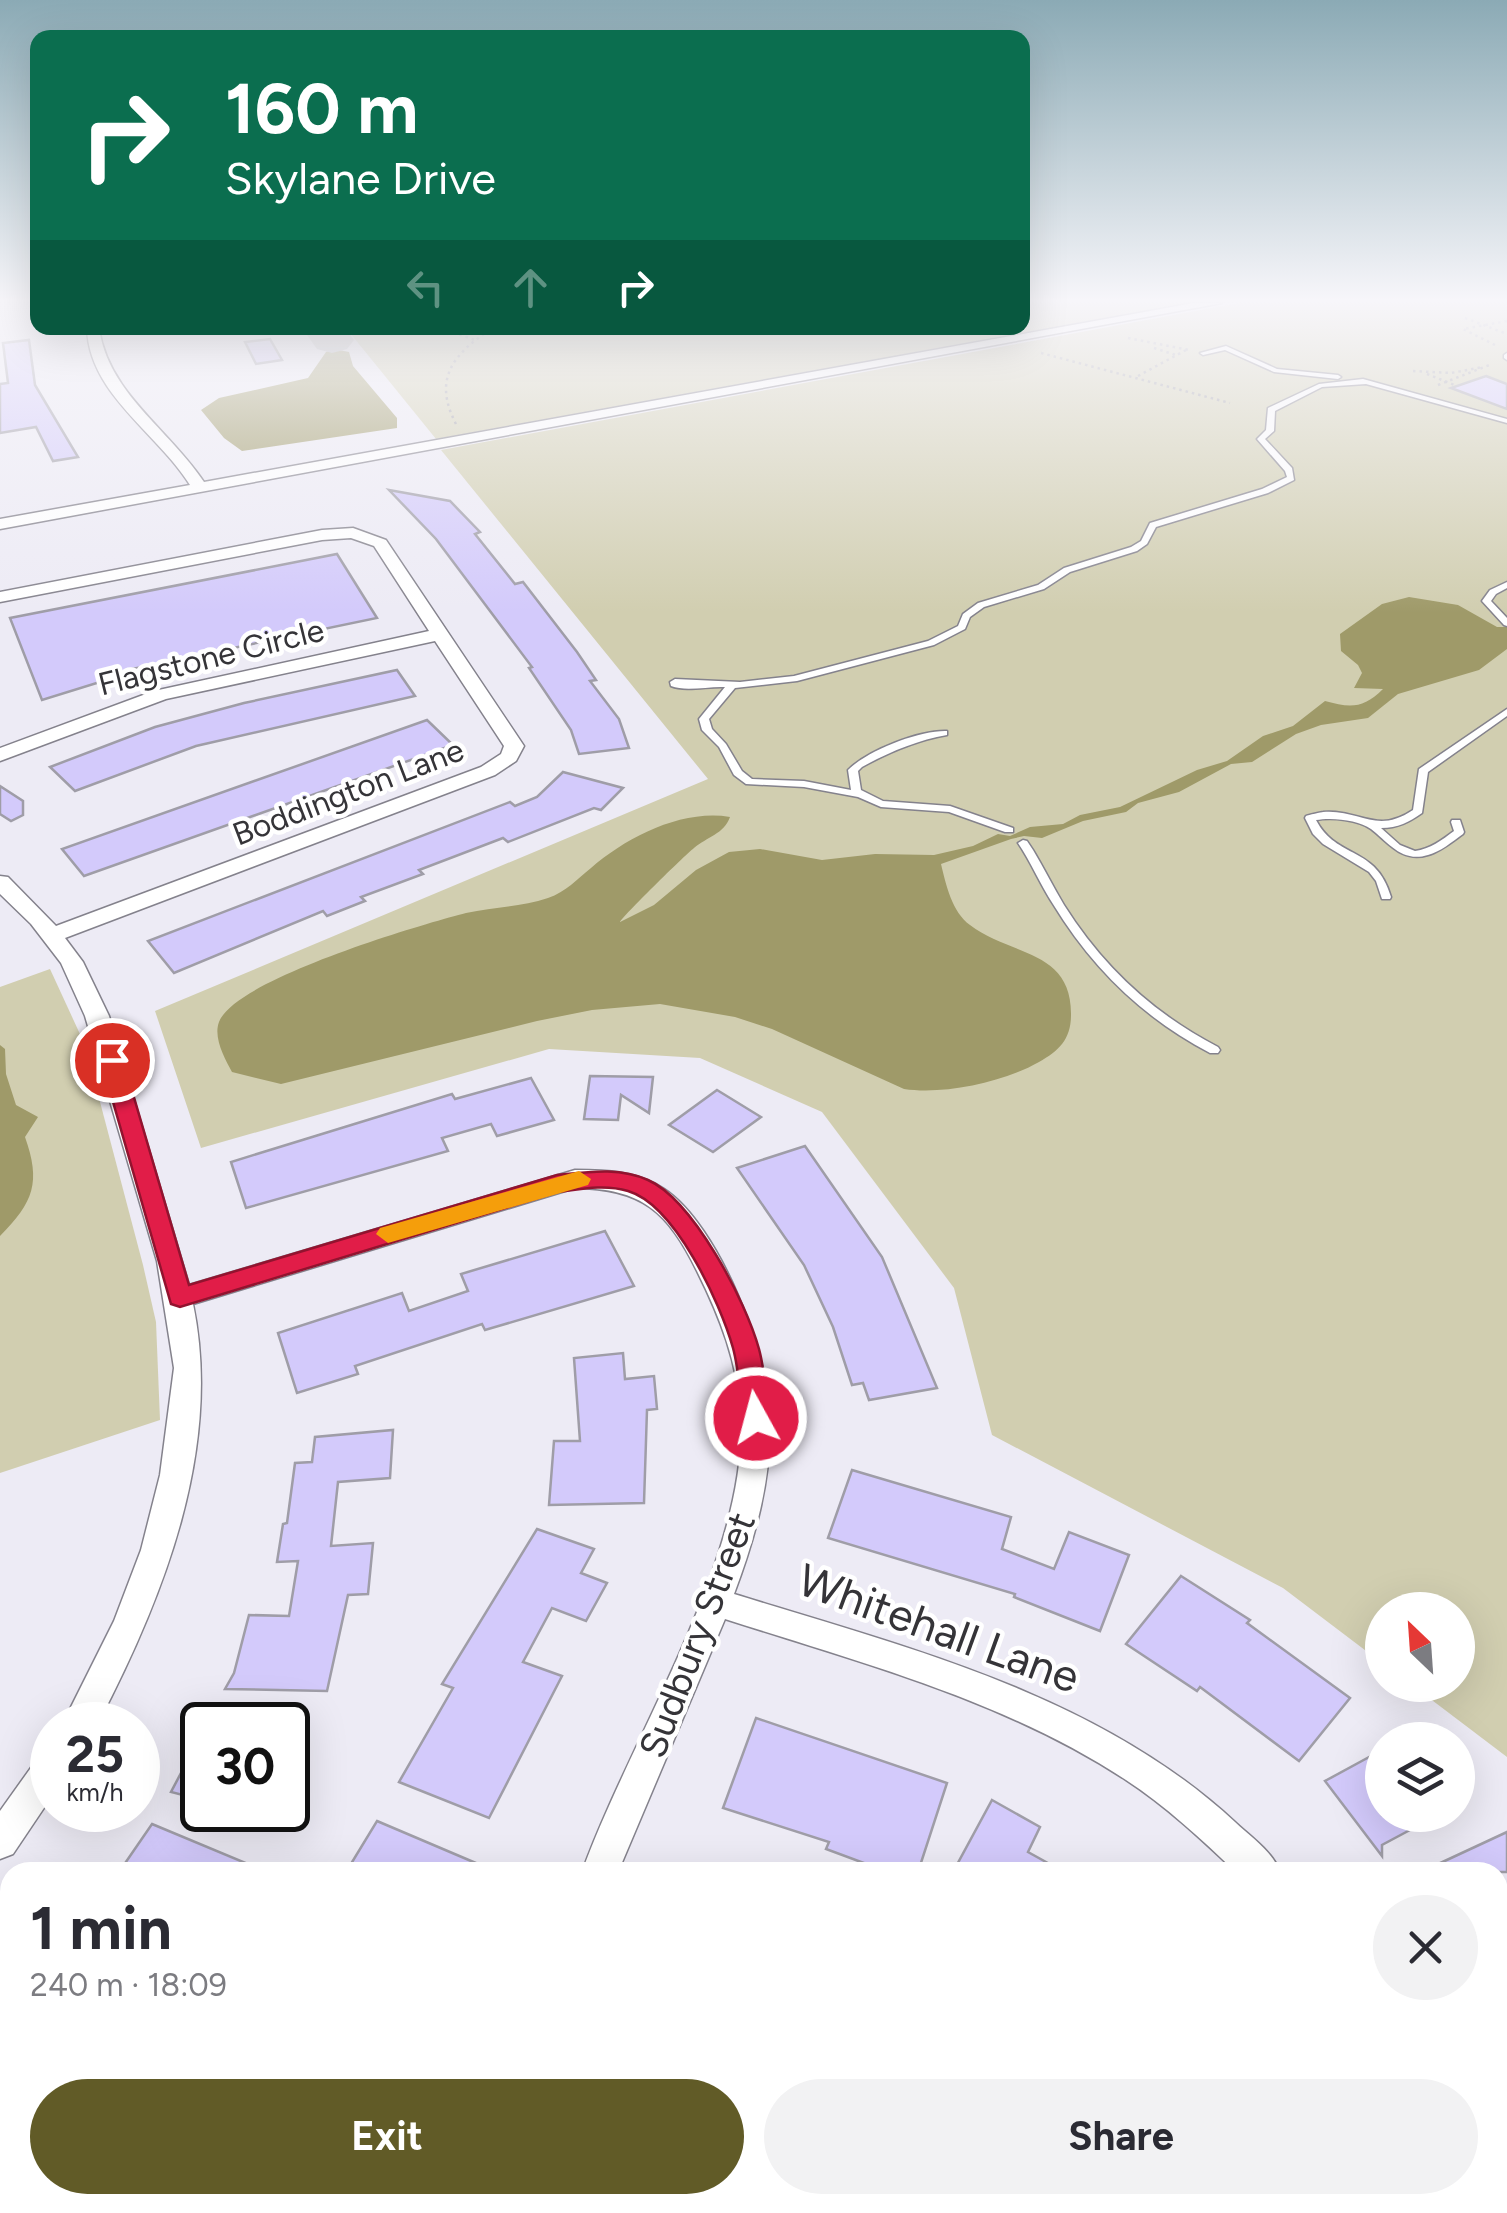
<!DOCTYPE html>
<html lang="en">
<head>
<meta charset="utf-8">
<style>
	body { margin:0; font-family:Figtree,sans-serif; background:#f2f2f3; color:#2b2b33; height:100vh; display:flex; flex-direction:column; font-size:38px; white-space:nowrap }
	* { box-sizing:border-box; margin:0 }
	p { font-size:32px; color:#7c7c81 }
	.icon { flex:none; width:55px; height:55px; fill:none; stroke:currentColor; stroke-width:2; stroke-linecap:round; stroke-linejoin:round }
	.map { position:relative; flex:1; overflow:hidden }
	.drawer { position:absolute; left:0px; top:1862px; width:1508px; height:352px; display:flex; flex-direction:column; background:#fff; border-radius:30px 30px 0 0; box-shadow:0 10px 40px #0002 }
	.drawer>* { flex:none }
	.banner { position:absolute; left:30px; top:30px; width:1000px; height:305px; border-radius:20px; box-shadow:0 10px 40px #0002; background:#0b6e4f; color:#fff; overflow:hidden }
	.needle { width:65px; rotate:335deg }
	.fabs { position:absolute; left:1365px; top:1592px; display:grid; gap:20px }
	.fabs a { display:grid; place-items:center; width:110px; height:110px; border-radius:50%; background:#fff; box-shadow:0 10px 40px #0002; font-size:50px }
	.speed { position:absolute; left:30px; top:1702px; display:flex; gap:20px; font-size:50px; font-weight:700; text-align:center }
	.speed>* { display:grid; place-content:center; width:130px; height:130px; border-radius:50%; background:#fff; box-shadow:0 10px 40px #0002; line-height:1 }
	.speed small { font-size:25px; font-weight:400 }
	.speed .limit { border:5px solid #111; border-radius:15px; background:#fff; color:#111 }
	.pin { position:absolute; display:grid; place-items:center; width:85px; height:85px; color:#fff; margin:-42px; border:5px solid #fff; border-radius:50%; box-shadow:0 2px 10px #0007 }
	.me { position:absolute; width:110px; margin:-55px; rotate:353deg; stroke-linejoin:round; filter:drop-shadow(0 0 8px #0008) }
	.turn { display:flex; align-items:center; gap:35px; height:210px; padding:0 30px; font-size:45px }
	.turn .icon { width:130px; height:130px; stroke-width:2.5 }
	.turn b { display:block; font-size:70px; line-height:85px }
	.lanes { display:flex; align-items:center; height:95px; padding:0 30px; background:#0003; justify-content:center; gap:50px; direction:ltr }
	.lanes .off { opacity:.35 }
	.round { display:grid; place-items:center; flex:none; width:105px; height:105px; border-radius:52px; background:#f2f2f3 }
	.overview { display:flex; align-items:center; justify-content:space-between; height:170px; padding:0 30px }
	h1 { font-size:60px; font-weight:700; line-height:75px }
	.primary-button { display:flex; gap:20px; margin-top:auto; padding:20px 30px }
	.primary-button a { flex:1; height:115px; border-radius:60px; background:#615b27; color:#fff; font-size:40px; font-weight:700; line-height:115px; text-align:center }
	.primary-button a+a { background:#f2f2f3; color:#2b2b33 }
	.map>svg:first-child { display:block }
	.green { fill:#d1ceb0 }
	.water { fill:#9f9a69 }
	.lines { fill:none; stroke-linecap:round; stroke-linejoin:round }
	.taxiway { fill:#c2c0c9; fill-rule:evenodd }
	.building { fill:#d3cafb; stroke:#9f9da7; stroke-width:2.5 }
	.service-casing { stroke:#84828c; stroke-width:3 }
	.minor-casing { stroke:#84828c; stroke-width:3 }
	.path { stroke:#9f9ea5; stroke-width:2.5; stroke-dasharray:2.5 4; stroke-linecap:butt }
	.service { fill:#fff; fill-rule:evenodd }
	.minor { fill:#fff; fill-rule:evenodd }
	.route { fill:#e11d48; stroke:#92132f; stroke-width:2.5 }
	.slow { fill:#f59e0b }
	.labels { text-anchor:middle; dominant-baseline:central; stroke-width:9; stroke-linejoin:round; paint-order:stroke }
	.far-street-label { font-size:32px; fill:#353438; stroke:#fff }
	.street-label { font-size:38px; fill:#353438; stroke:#fff }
	.near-street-label { font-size:45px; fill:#353438; stroke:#fff }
</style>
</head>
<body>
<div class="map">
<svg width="1507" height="2213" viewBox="0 0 1507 2213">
	<rect width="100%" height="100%" fill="#edebf5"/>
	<g class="green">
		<polygon points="1023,303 1189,303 436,439 346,328 1022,328"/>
		<polygon points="1239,303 1507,303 1507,1757 1412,1685 1458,1685 1458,1610 1382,1610 1382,1663 1283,1588 992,1435 954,1288 822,1112 700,1058 549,1049 201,1148 155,1011 708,779 441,450"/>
		<polygon points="50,969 85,1045 143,1265 156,1322 160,1420 0,1473 0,987"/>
	</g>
	<g class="water">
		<polygon points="334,349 349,352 353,366 397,418 397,428 242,451 224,438 201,410 219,398 308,378 326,352"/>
		<path d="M1409 597 1458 605 1497 627H1507V649L1479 670 1398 694 1368 718 1321 725 1296 734 1252 762 1231 764 1179 792 1138 803 1126 812 1083 821 1042 838 1024 836 1011 839 941 864C946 885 952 912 970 925 1010 956 1072 949 1071 1015 1071 1039 1059 1051 1039 1062 1004 1082 944 1095 904 1089L772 1029 735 1017 660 1004 592 1010 537 1021 281 1084 232 1072C225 1059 213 1038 219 1022 234 980 419 925 466 913 493 907 521 907 548 898 566 892 577 879 591 868 627 837 682 809 730 817 724 834 707 837 694 848 684 856 622 917 620 922L654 905 696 870 729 852 760 849 822 860 875 854 934 855 973 846 998 834 1010 836 1030 827 1063 824 1080 815 1120 807 1197 770 1227 761 1263 736 1293 726 1325 701C1350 708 1363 709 1383 689L1354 688 1362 673 1358 665 1341 651 1340 634 1382 604Z"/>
		<path d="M0 1045 5 1049 6 1074 16 1105 38 1117 25 1137C41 1182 34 1202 0 1236Z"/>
	</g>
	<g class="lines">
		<polygon class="taxiway" points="302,328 345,328 354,340 347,349 332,353 317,349"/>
	</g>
	<g class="building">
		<polygon points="270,339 282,360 256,364 245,342"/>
		<polygon points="29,340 35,385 78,457 53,461 36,427 0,433 0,384 8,383 3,343"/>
		<polygon points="1486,376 1507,384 1507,409 1451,388"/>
		<polygon points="389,490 450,501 480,532 475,534 515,584 523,582 577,652 596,680 590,681 619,719 629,748 579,754 571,730 529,668 532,667 436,539"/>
		<polygon points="337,554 377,618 127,670 129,673 42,700 10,618"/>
		<polygon points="397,670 415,696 196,746 75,791 50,767 155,727 244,703"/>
		<polygon points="427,720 453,745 84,876 62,849"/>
		<polygon points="563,772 623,788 601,810 594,808 508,842 503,838 419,870 423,874 361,897 365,901 327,916 323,911 174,973 148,941 510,802 515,806 537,797"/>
		<polygon points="0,786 23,801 23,815 11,821 0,814"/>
		<polygon points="590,1076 653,1077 649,1113 621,1095 618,1120 584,1119"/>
		<polygon points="531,1078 554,1120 497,1136 491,1124 442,1138 448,1151 246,1208 231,1162 452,1094 455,1099"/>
		<polygon points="717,1090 761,1117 713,1152 669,1125"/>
		<polygon points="805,1146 882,1257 937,1388 869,1400 863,1383 852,1385 833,1327 804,1265 737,1168"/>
		<polygon points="605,1231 634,1286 485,1330 482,1324 355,1366 358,1374 297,1393 278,1333 402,1293 409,1311 468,1291 461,1274"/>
		<polygon points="623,1353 625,1379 654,1376 657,1409 647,1410 644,1503 549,1505 554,1441 580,1441 574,1358"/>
		<polygon points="393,1430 390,1478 338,1482 331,1546 373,1543 368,1594 348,1595 327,1691 225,1689 234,1673 249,1615 289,1616 298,1561 277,1562 283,1524 287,1523 295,1463 312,1462 315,1437"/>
		<polygon points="852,1470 1011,1517 1002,1549 1054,1569 1069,1532 1129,1555 1100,1631 1014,1597 1015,1594 828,1538"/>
		<polygon points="537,1529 594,1549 581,1573 607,1583 586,1621 552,1608 523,1662 562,1676 489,1818 399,1782 453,1688 442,1684"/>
		<polygon points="1181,1576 1250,1620 1247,1623 1350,1698 1299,1761 1200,1687 1197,1691 1126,1644"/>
		<polygon points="756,1718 947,1783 918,1872 888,1872 826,1849 829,1842 723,1808"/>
		<polygon points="202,1733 202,1800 171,1792"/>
		<polygon points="1382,1750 1382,1815 1438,1815 1382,1845 1382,1856 1325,1781"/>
		<polygon points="992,1800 1040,1827 1028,1852 1064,1872 953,1872"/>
		<polygon points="377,1821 497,1872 346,1872"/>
		<polygon points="152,1824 267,1872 119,1872"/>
		<polygon points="1507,1832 1507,1872 1421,1872"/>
	</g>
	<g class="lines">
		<defs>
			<g id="service">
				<polygon points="1226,346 1277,369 1338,375 1341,377 1338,379 1274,372 1225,350 1203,355 1200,353"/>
				<polygon points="1507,353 1507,360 1504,358 1504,355"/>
				<path d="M1363 379 1507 419V423L1366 384 1322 387 1275 411 1274 431 1265 439 1292 468 1294 480 1268 493 1156 527 1147 544 1137 551 1070 572 1044 589 984 607 970 617 965 629 934 645 797 681 735 688 709 719 712 729 726 744 742 771 752 779 804 781 851 790 848 770C868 750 920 730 947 731V735C918 740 889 752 862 767L858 771 861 790 883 801 950 806 1013 828V832H1005L949 812 881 807 858 797 804 787 746 784 734 775 719 747 702 730 699 719 725 687C709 686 686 692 671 686L670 682 675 679 740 682 794 676 928 641 958 626 963 614 978 603 1038 585 1064 568 1131 547 1141 541 1150 523 1262 489 1287 477 1285 471 1257 439 1266 430 1268 408 1319 384Z"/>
				<polygon points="1507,582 1507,588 1496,594 1491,601 1507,618 1507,626 1504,625 1482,601 1490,590"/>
				<path d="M1507 709V716L1428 772 1422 813C1409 822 1398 828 1381 828L1400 845 1415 851C1430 849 1442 840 1454 831L1451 822 1452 820H1460L1464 832 1463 834C1452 842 1440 852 1428 855 1402 863 1389 843 1371 829 1359 820 1332 817 1316 820 1337 860 1376 845 1391 897L1390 899H1382L1376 881 1369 872 1323 844 1313 834 1305 818 1306 816C1308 815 1322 812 1323 812 1360 809 1376 835 1413 810L1419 769Z"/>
				<path d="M1023 840 1027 841 1033 850C1044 868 1053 887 1064 905 1103 967 1154 1014 1218 1047L1220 1050 1218 1053H1210C1143 1018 1092 968 1053 904 1040 884 1031 862 1018 843Z"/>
			</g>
			<g id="minor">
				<path d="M1194 303H1222L0 529V519L190 485C157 432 89 394 87 328H99C108 393 169 429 204 482Z"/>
				<path d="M353 528 386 540 524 746 516 761 495 775 65 938 83 962 109 1016 189 1285 575 1170C605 1170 638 1171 664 1189 719 1225 770 1357 770 1421 771 1482 755 1538 734 1594 909 1648 1098 1695 1235 1822 1252 1838 1273 1852 1280 1872H1236C1201 1839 1166 1806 1126 1780 1004 1700 862 1663 725 1619L618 1872H582C630 1738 748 1559 741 1416 738 1363 720 1317 697 1271 668 1212 642 1188 575 1188L193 1304C223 1448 163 1599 97 1725H62L114 1621 141 1550 160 1475 174 1368 157 1261 85 1016 61 963 31 924 0 894V876L8 877 56 926 481 767 501 754 504 746 435 641 166 699 0 761V748L154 691 429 631 374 546 351 538 322 540 0 602V592L322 530Z"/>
				<polygon points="52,1750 52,1796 13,1854 0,1859 0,1811 40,1755"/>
				<polygon points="1498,2174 1507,2178 1507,2213 1485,2213 1481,2205 1498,2205"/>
				<polygon points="438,2205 481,2205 478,2213 435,2213"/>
				<polygon points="555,2205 612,2205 615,2213 558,2213"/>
			</g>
		</defs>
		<use href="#service" class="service-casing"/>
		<use href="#minor" class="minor-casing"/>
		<g class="path">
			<polyline points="1465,318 1507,334"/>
			<polyline points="441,328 475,340"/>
			<polyline points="1128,338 1189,350"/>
			<polyline points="1495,345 1463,329 1507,321"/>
			<polyline points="1154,348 1176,355"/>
			<polyline points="1041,353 1230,403"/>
			<polyline points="1413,371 1451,373 1483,367"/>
			<polyline points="1427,374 1457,386"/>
			<polyline points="1138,376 1186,350"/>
			<polyline points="1438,385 1492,364"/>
			<path d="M456 424C432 378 454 353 493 328"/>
		</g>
		<use href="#service" class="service"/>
		<use href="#minor" class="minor"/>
	</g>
	<linearGradient id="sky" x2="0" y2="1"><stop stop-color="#8baab5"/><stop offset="0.49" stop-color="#f7f6fa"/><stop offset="1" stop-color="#f7f6fa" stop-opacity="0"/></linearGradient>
	<rect width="1507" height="613" fill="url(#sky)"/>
	<path class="route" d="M112 1053 123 1060 189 1285 557 1175C588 1172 619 1167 648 1180 693 1200 746 1301 759 1349 765 1371 766 1395 770 1418L766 1425 756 1429 747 1425 743 1418C740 1395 739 1370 733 1348 720 1302 675 1205 628 1191 605 1184 581 1189 558 1192L180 1307 171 1304 101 1060Z"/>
	<polygon class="slow" points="579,1171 591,1179 588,1185 388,1243 376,1234 380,1228"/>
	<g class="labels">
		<g class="far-street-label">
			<text transform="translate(211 657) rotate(-14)">Flagstone Circle</text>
			<text transform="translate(348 792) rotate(-21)">Boddington Lane</text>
		</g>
		<g class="street-label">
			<text transform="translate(697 1635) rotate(-69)">Sudbury Street</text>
		</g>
		<g class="near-street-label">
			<text transform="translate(939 1628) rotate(20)">Whitehall Lane</text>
		</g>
	</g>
</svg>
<div class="fabs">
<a><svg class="needle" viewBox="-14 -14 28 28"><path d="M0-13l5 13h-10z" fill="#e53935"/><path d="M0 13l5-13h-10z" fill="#7c7c81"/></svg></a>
<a><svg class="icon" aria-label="layers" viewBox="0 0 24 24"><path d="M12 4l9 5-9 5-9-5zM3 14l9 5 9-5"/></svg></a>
</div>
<div class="speed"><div>25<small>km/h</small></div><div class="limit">30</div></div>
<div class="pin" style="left:112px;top:1060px;background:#d93025"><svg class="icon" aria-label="arrive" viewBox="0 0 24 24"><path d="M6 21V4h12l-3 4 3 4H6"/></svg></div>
<svg class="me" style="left:756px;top:1418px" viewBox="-20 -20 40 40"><circle r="17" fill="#e11d48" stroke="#fff" stroke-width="3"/><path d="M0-11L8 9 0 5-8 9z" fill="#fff"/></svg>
<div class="banner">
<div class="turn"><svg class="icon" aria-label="right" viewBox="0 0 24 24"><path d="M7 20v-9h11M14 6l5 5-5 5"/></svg><div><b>160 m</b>Skylane Drive</div></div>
<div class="lanes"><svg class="icon off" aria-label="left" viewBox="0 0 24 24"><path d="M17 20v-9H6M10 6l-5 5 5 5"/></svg><svg class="icon off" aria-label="ahead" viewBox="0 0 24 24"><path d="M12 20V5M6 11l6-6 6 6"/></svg><svg class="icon" aria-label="right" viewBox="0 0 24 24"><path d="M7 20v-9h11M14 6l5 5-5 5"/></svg></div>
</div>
<section class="drawer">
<div class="overview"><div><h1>1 min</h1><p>240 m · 18:09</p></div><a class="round"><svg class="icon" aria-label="close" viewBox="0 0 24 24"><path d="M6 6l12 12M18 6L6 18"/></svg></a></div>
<div class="primary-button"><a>Exit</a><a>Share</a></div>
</section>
</div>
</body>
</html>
